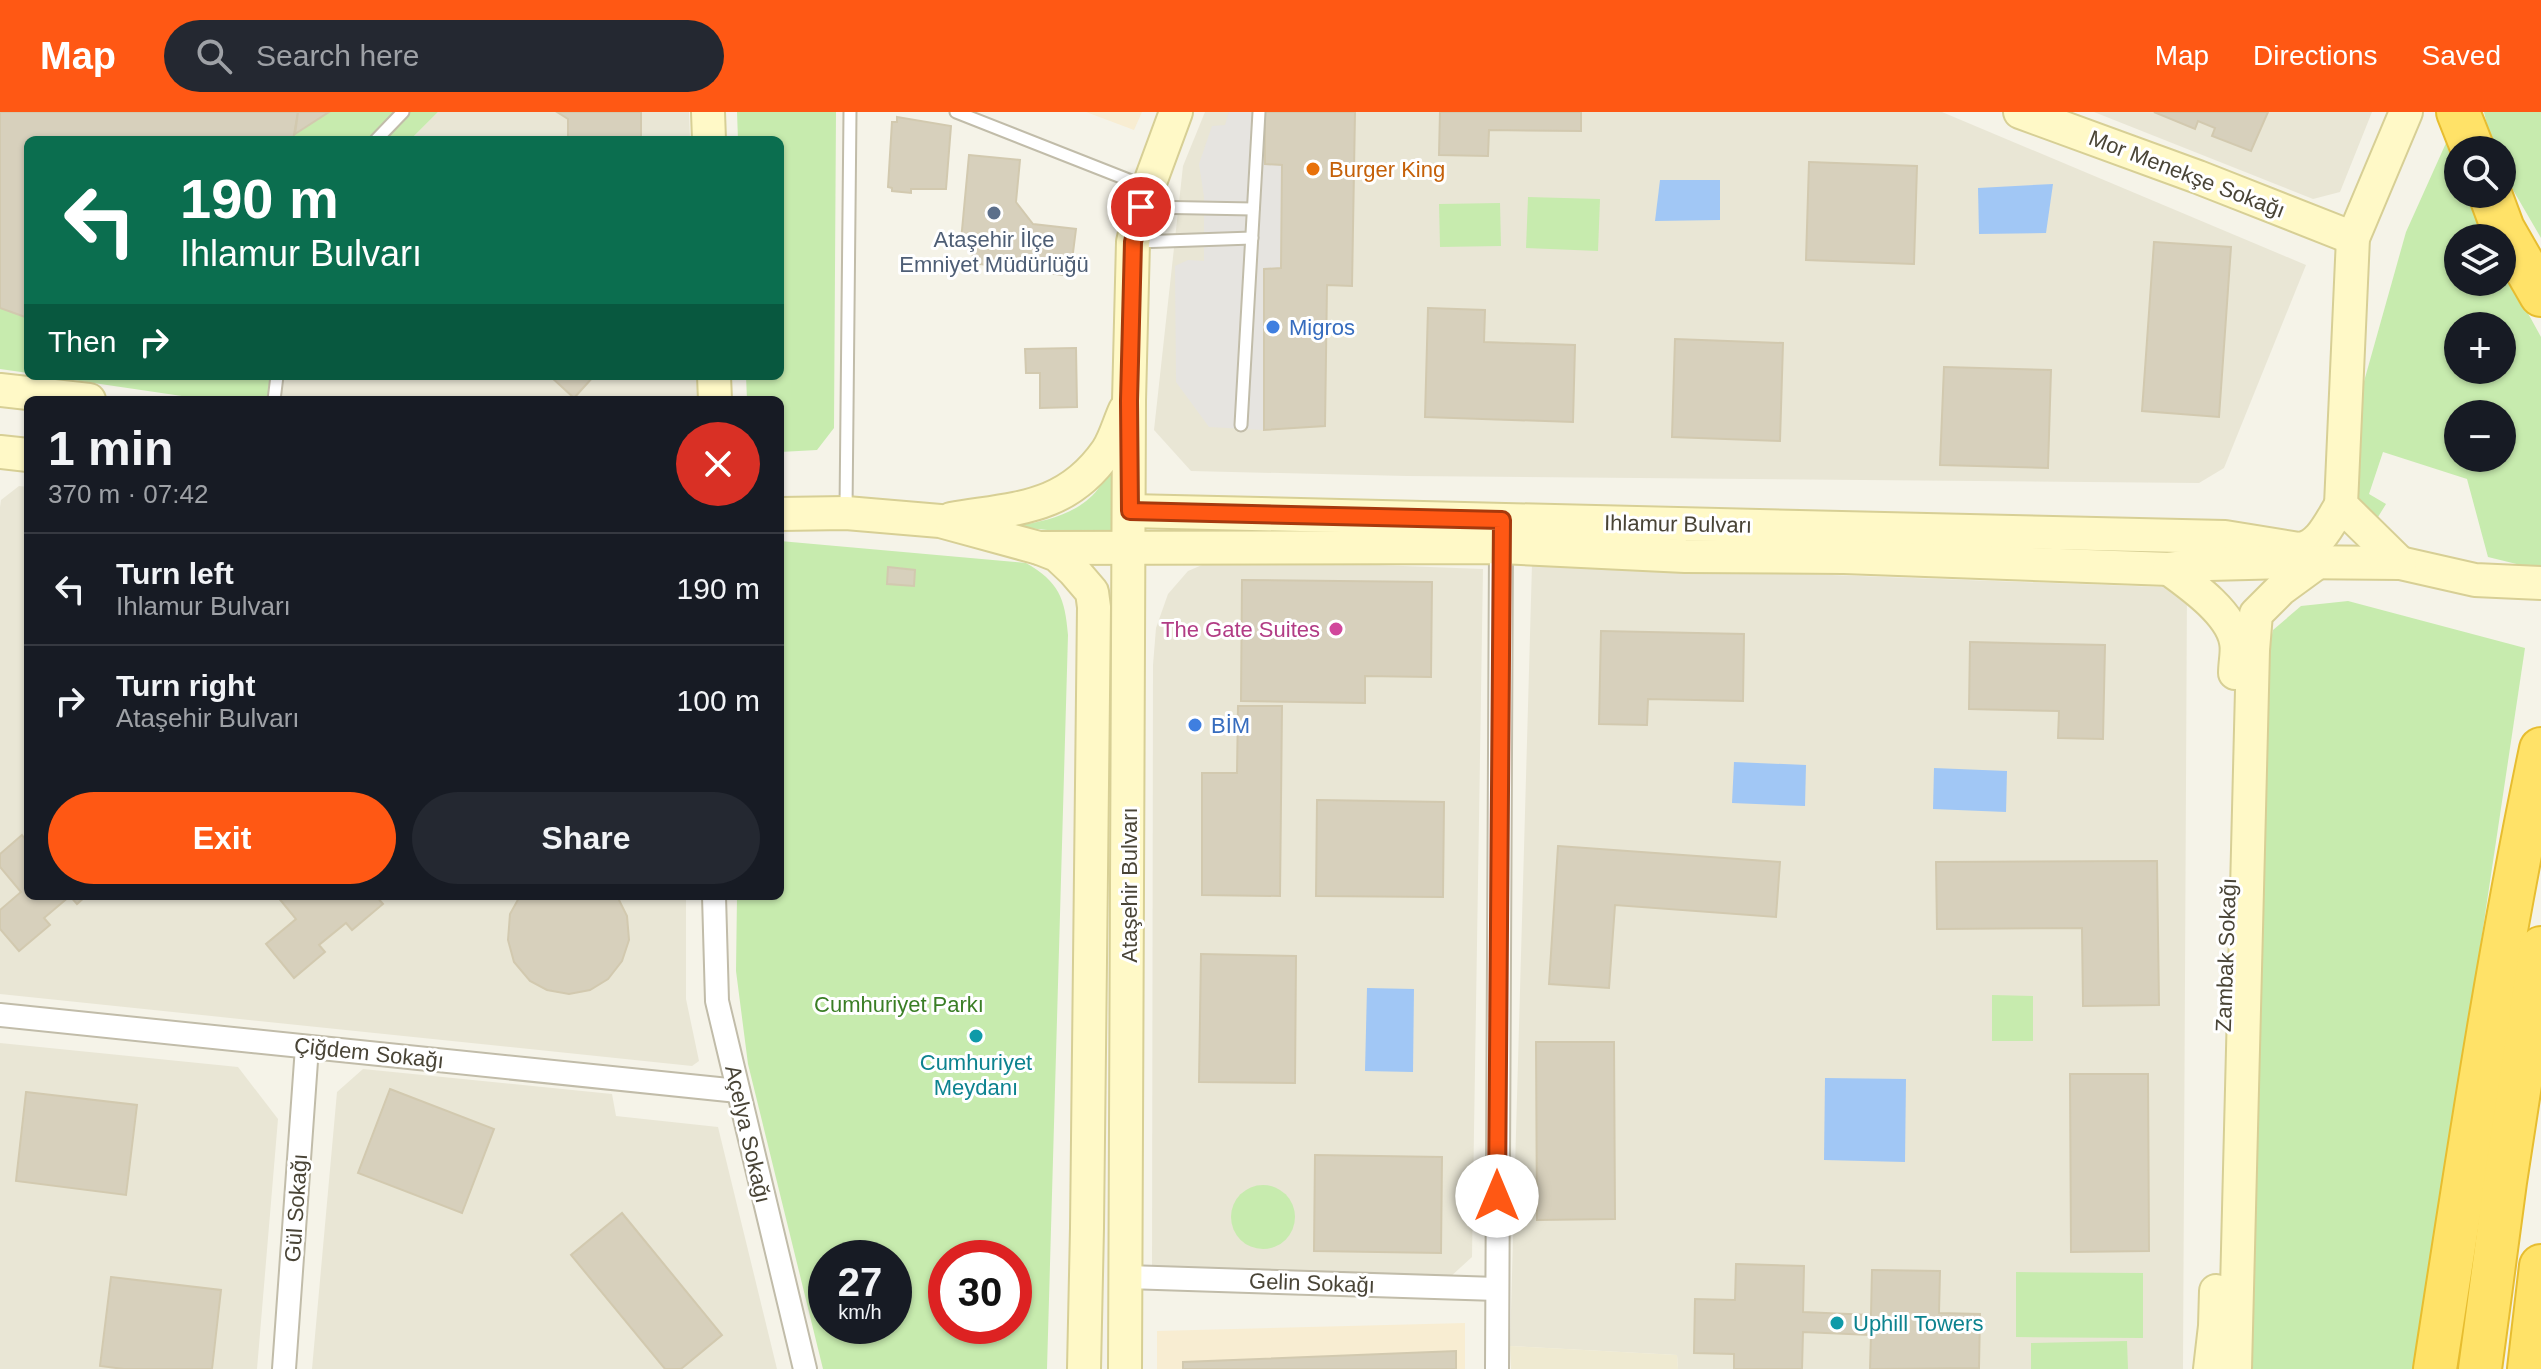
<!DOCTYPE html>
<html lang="en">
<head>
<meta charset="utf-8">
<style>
	body { margin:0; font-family:Arial,sans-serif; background:#242831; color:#f1f3f6; height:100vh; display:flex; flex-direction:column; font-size:30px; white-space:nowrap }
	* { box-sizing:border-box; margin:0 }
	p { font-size:26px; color:#9ea1a6 }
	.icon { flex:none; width:44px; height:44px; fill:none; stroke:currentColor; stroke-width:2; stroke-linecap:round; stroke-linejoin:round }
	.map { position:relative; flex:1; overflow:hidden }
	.drawer { position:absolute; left:24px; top:284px; width:760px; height:504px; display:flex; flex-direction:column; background:#171b24; border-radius:12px; box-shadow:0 2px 6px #0004 }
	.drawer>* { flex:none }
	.guide { position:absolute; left:24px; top:24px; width:760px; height:244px; border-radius:12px; box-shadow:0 2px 6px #0004; background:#0b6e4f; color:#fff; overflow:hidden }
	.buttons { position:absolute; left:2444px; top:24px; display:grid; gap:16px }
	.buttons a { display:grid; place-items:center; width:72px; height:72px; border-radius:50%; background:#171b24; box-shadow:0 2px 6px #0004; font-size:40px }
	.speed { position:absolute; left:808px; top:1128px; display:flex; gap:16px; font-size:40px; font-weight:700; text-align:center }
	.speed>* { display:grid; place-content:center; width:104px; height:104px; border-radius:50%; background:#171b24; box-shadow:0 2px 6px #0004; line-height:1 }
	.speed small { font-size:20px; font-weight:400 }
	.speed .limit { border:12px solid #d22; background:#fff; color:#111 }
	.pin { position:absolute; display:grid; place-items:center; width:68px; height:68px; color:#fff; margin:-34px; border:4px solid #fff; border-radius:50%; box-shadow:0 2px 8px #0007 }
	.me { position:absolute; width:88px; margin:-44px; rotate:0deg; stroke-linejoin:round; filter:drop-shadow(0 0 6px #0008) }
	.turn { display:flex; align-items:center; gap:28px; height:168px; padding:0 24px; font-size:36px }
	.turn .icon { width:104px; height:104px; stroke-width:2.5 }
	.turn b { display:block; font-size:56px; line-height:68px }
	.then { display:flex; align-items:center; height:76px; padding:0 24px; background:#0003; gap:16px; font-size:30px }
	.round { display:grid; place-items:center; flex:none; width:84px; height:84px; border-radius:42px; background:#242831 }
	.overview { display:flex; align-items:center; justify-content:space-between; height:136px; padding:0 24px }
	h1 { font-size:48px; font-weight:800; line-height:60px }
	.action { display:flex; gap:16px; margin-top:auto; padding:16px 24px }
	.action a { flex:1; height:92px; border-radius:48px; background:#ff5814; color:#fff; font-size:32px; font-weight:800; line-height:92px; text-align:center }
	.action a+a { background:#242831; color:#f1f3f6 }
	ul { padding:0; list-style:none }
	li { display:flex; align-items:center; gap:24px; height:112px; padding:0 24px; border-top:2px solid #363941 }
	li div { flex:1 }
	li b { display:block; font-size:30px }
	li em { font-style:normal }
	header { display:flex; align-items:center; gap:48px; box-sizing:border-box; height:112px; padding:0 40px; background:#ff5814; color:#fff }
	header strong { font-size:38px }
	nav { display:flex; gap:44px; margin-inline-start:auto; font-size:28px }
	.search { width:560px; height:72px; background:#242831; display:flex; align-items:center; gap:20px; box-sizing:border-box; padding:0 28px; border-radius:44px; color:#9ea1a6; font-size:30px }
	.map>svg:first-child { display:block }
	.residential { fill:#e9e6d5 }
	.commercial { fill:#f8edd2 }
	.education { fill:#efead1 }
	.green { fill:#c7ebae; fill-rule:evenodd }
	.parking { fill:#e6e4e0 }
	.water { fill:#a1c7f5 }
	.building { fill:#d7d0bc; stroke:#d2c9af; stroke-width:2 }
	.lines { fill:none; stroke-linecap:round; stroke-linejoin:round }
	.lane-casing { stroke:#c1bca9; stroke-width:15 }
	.street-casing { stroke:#c1bca9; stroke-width:26 }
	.secondary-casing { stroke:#d7cf95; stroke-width:36 }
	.highway-casing { stroke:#e7bd30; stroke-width:46 }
	.lane { stroke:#fff; stroke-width:11 }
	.street { stroke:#fff; stroke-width:22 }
	.secondary { stroke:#fff9c7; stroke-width:32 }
	.highway { stroke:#ffe268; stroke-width:42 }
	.route-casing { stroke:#a6390d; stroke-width:20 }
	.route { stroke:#ff5814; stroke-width:14 }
	.food-dot { fill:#e8710a; stroke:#fff; stroke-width:3 }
	.service-dot { fill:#5c6f8a; stroke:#fff; stroke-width:3 }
	.shop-dot { fill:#3f7fe0; stroke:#fff; stroke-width:3 }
	.hotel-dot { fill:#d1479c; stroke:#fff; stroke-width:3 }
	.culture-dot { fill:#0f9aa8; stroke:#fff; stroke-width:3 }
	.labels { text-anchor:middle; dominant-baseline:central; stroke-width:6; stroke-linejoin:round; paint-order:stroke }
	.food-label { font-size:22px; fill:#c56008; stroke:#fff; text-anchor:start }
	.street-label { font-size:22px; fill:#494436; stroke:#fff }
	.service-label { font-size:22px; fill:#4e5e75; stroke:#fff }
	.shop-label { font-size:22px; fill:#366cbe; stroke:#fff; text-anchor:start }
	.hotel-label { font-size:22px; fill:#b23c85; stroke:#fff; text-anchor:end }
	.park-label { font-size:22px; fill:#3a7e25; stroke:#fff }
	.culture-label { font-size:22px; fill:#0d838f; stroke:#fff }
</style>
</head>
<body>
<header>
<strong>Map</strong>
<div class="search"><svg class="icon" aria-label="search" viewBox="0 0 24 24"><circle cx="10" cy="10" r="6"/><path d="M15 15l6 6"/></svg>Search here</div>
<nav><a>Map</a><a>Directions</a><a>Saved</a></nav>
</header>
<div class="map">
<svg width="2541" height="1257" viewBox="0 0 2541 1257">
	<rect width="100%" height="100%" fill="#f5f3e8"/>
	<g class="residential">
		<polygon points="438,0 689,0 690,28 410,28"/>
		<polygon points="1205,0 1942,0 2306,153 2224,356 2199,371 1407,364 1191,359 1154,318 1183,54"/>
		<polygon points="2094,0 2372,0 2340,80 2313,87"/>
		<polygon points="283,264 698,264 698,288 279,288"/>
		<polygon points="19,374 28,375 28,784 686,784 686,887 699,949 692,954 0,882 0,395 1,388"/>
		<polygon points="1216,447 1483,457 1472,1145 1449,1166 1152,1156 1153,553 1156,516 1168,482 1188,459"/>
		<polygon points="1532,452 2187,476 2183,1257 1678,1257 1677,1243 1510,1234"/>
		<polygon points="0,931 238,955 278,1007 257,1257 0,1257"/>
		<polygon points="363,957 612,982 616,1004 718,1015 777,1257 312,1257 337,980"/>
	</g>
	<g class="commercial">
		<polygon points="1086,0 1142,0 1134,18"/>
		<polygon points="1465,1211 1465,1257 1157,1257 1157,1219"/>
	</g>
	<polygon class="education" points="1510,1234 1677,1243 1678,1257 1511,1257"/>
	<g class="green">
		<polygon points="0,0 438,0 410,28 28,28 28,261 0,257"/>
		<polygon points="737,0 836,0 834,316 817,338 780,340 780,288 747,288 746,264 780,264 780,28 738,28"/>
		<polygon points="2484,0 2541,0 2541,126 2502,59 2502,38 2493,38"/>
		<path d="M2446 31 2458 61V82H2467L2487 126H2458V170H2502V154L2541 225V458L2488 445 2467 367 2383 340 2369 382 2386 392 2378 405 2364 395 2350 369 2356 298 2406 120ZM2458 214H2502V258H2458ZM2458 302H2502V346H2458Z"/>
		<polygon points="1528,85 1600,87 1598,139 1526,136"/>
		<polygon points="1500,91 1501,134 1440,135 1439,92"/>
		<polygon points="46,264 283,264 279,288 209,288"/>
		<path d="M1114 350 1113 425 1019 415V413C1046 410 1081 400 1098 377 1104 369 1108 358 1114 350Z"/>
		<path d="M780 429 1026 451C1059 470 1065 486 1068 523L1047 1257H823L748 952 736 859 737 784H780ZM826 1146H894V1214H826ZM946 1146H1014V1214H946Z"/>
		<polygon points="2348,489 2525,536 2417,1257 2243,1257 2265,556 2273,518 2301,494"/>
		<polygon points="1992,883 2033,884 2033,929 1992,929"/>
		<circle cx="1263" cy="1105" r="32"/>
		<polygon points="2016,1160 2143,1161 2143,1226 2016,1225"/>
		<polygon points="2127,1229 2128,1257 2031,1257 2031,1231"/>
	</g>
	<polygon class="parking" points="1229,0 1265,0 1265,52 1282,53 1281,156 1264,157 1264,318 1209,315 1176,270 1175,154 1188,148 1204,149 1204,85 1199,52 1212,14 1225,13"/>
	<g class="water">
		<polygon points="1660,68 1720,68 1720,108 1655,109"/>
		<polygon points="2053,72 2046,121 1979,122 1978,76"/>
		<polygon points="1734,650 1806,653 1805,694 1732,691"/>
		<polygon points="1934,656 2007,659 2006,700 1933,697"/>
		<polygon points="1367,876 1414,877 1413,960 1365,959"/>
		<polygon points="1825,966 1906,967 1905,1050 1824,1048"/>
	</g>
	<g class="building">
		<polygon points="0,0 298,0 293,28 28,28 28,206 0,196"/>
		<polygon points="298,0 329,0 295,22"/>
		<polygon points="557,0 641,0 641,28 568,28 568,7"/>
		<polygon points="1265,0 1355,0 1352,174 1327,173 1325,314 1264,318 1264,157 1281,156 1282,53 1265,52"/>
		<polygon points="1440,0 1581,0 1581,19 1489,18 1488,44 1439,43"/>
		<polygon points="2154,0 2268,0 2251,39 2212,24 2215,16 2198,9 2195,17"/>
		<polygon points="897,5 951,14 946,77 911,77 911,81 892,79 892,76 888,75 892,10 897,10"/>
		<polygon points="969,43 1020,48 1016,90 1033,112 1076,117 1070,164 980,152 961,129"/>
		<polygon points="1809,50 1917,54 1914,152 1806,148"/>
		<polygon points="2154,130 2231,135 2219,305 2142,299"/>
		<polygon points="1428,196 1485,198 1484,230 1575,233 1573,310 1425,305"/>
		<polygon points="1675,227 1783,231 1780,329 1672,325"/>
		<polygon points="1076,236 1077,295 1040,296 1040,261 1026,261 1025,237"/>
		<polygon points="1944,255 2051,258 2048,356 1940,353"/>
		<polygon points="550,264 594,264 574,286"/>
		<polygon points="888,455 915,458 914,474 887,472"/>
		<polygon points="1242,468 1432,470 1431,565 1365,564 1365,591 1241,589"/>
		<polygon points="1601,519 1744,522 1743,589 1648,587 1647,613 1599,612"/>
		<polygon points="1970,530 2105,533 2103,627 2058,626 2059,599 1969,597"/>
		<polygon points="1238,594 1282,594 1280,784 1202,783 1202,661 1237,661"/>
		<polygon points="1317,688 1444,690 1443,785 1316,784"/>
		<polygon points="22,723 28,731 28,784 86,784 77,792 70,784 44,806 50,813 19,839 0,817 0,798 21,780 0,755 0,742"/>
		<polygon points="1558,734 1780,750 1776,805 1615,793 1609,876 1549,872"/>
		<polygon points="2157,749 2159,893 2083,894 2082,816 1937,817 1936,750"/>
		<polygon points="277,784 376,784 383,792 352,818 346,811 319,833 325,840 294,866 266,832 296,807"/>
		<polygon points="520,784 617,784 627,804 629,828 622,849 608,867 590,878 569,882 547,878 530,869 514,850 508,828 510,802"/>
		<polygon points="1201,842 1296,844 1295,971 1199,970"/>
		<polygon points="1536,930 1614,930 1615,1107 1537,1108"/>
		<polygon points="2070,962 2148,962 2149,1139 2071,1140"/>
		<polygon points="390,977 494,1017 462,1101 358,1061"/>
		<polygon points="26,980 137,993 126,1083 16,1069"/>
		<polygon points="1315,1043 1442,1045 1441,1141 1314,1139"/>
		<polygon points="622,1101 722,1223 681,1257 665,1257 571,1143"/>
		<polygon points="1736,1152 1804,1154 1803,1200 1871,1203 1872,1158 1940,1159 1939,1201 1980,1202 1979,1256 1870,1257 1871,1223 1803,1220 1802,1257 1734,1257 1734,1242 1694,1241 1695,1187 1735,1188"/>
		<polygon points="111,1165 221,1178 212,1257 124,1257 100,1254"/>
		<polygon points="1456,1239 1456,1257 1183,1257 1183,1250"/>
	</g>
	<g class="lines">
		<defs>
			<g id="lane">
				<polyline points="956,0 1144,74"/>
				<polyline points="376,28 403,0"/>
				<polyline points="1146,95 1253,97"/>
				<polyline points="1137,130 1252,126"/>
				<polyline points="274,288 277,264"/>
				<polyline points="1241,313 1259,0"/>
				<polyline points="846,399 850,0"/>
			</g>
			<g id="street">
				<polyline points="714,784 717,889 805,1257"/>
				<polyline points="0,903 738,979"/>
				<polyline points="1127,1165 1497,1177"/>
				<polyline points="284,1257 307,935"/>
				<polyline points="1497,1257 1501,435"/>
			</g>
			<g id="secondary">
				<polyline points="708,0 709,28"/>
				<polyline points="2020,0 2198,65 2353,126"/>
				<polyline points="714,264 715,288"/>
				<polyline points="0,278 89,288"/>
				<polyline points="0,340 28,343"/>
				<path d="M1130 399 2225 425 2299 437C2320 435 2330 410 2341 393"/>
				<polyline points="780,402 846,401 940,409 1039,436 1057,443 1074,459 1092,480 1094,495 1087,1116 1084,1257"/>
				<path d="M951 407C1015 396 1066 398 1107 339 1115 327 1119 311 1125 298"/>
				<polyline points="1039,436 1501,435 1685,444 1844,445 2169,457 2209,452 2288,450 2400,451 2475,468 2541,471"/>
				<polyline points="2400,451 2341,393 2353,126 2406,0"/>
				<path d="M2169 457C2191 473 2231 501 2236 530 2238 539 2235 551 2235 561"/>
				<polyline points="1125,1257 1129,289 1133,130 1141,95 1176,0"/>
				<polyline points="2210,1257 2215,1214 2216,1179"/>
				<polyline points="2235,1257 2253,538 2256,502 2281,477 2318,450"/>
			</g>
			<g id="highway">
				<polyline points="2458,0 2473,38"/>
				<polyline points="2490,82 2503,117 2541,183"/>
				<path d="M2435 1257C2467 1050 2498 842 2541 637"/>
				<polyline points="2480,1257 2505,1070 2541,836"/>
				<polyline points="2529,1257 2541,1154"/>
			</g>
		</defs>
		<use href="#lane" class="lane-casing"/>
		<use href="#street" class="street-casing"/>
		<use href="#secondary" class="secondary-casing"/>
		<use href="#highway" class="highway-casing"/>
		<use href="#lane" class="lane"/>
		<use href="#street" class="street"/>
		<use href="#secondary" class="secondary"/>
		<use href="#highway" class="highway"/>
	</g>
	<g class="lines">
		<defs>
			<polyline id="route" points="1141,95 1133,130 1129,289 1130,399 1502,408 1497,1084"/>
		</defs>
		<use href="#route" class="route-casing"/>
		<use href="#route" class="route"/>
	</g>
	<circle class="food-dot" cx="1313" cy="57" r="8"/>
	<circle class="service-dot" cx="994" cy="101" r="8"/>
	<g class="shop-dot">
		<circle cx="1273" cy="215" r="8"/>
		<circle cx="1195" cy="613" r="8"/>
	</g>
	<circle class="hotel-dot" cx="1336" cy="517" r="8"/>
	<g class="culture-dot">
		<circle cx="976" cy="924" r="8"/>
		<circle cx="1837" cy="1211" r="8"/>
	</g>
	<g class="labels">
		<g class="food-label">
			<text x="1329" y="57">Burger King</text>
		</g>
		<g class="street-label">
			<text transform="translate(2187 62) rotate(21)">Mor Menekşe Sokağı</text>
			<text transform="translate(1678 412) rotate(1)">Ihlamur Bulvarı</text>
			<text transform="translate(1129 773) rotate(-90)">Ataşehir Bulvarı</text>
			<text transform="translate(2226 843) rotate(-88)">Zambak Sokağı</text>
			<text transform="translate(369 941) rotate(6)">Çiğdem Sokağı</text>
			<text transform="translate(748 1022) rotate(77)">Açelya Sokağı</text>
			<text transform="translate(296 1096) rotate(-86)">Gül Sokağı</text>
			<text transform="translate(1312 1171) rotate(2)">Gelin Sokağı</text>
		</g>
		<g class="service-label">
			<text x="994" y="127">Ataşehir İlçe<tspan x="994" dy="25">Emniyet Müdürlüğü</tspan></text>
		</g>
		<g class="shop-label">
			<text x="1289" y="215">Migros</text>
			<text x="1211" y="613">BİM</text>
		</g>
		<g class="hotel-label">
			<text x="1320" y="517">The Gate Suites</text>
		</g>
		<g class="park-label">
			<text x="899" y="892">Cumhuriyet Parkı</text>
		</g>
		<g class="culture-label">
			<text x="976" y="950">Cumhuriyet<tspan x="976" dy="25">Meydanı</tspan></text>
			<text x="1853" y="1211" text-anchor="start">Uphill Towers</text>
		</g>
	</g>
</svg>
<div class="buttons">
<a><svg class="icon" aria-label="search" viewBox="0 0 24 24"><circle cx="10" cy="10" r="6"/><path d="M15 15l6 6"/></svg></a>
<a><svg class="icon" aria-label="layers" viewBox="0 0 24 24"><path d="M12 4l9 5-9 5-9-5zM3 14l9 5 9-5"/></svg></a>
<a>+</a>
<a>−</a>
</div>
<div class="speed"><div>27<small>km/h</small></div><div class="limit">30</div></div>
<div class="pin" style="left:1141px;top:95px;background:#d93025"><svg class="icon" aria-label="arrive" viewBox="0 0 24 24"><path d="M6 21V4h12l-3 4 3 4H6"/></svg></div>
<svg class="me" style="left:1497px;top:1084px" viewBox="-20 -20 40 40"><circle r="19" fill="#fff"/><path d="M0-13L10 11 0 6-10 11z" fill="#ff5814"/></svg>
<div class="guide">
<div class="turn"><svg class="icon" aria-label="left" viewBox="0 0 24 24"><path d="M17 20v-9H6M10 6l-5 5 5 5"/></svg><div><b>190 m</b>Ihlamur Bulvarı</div></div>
<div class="then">Then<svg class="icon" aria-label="right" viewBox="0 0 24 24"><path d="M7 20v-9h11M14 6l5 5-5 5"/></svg></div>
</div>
<section class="drawer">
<div class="overview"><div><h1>1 min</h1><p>370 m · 07:42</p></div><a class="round" style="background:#d93025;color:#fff"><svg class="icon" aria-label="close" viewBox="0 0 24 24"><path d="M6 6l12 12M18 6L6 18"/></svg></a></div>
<ul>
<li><svg class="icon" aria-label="left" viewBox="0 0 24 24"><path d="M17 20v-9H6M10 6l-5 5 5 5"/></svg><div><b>Turn left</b><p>Ihlamur Bulvarı</p></div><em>190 m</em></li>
<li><svg class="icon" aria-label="right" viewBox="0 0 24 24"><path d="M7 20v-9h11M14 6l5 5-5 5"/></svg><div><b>Turn right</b><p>Ataşehir Bulvarı</p></div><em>100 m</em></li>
</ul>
<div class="action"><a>Exit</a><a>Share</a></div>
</section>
</div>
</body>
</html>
